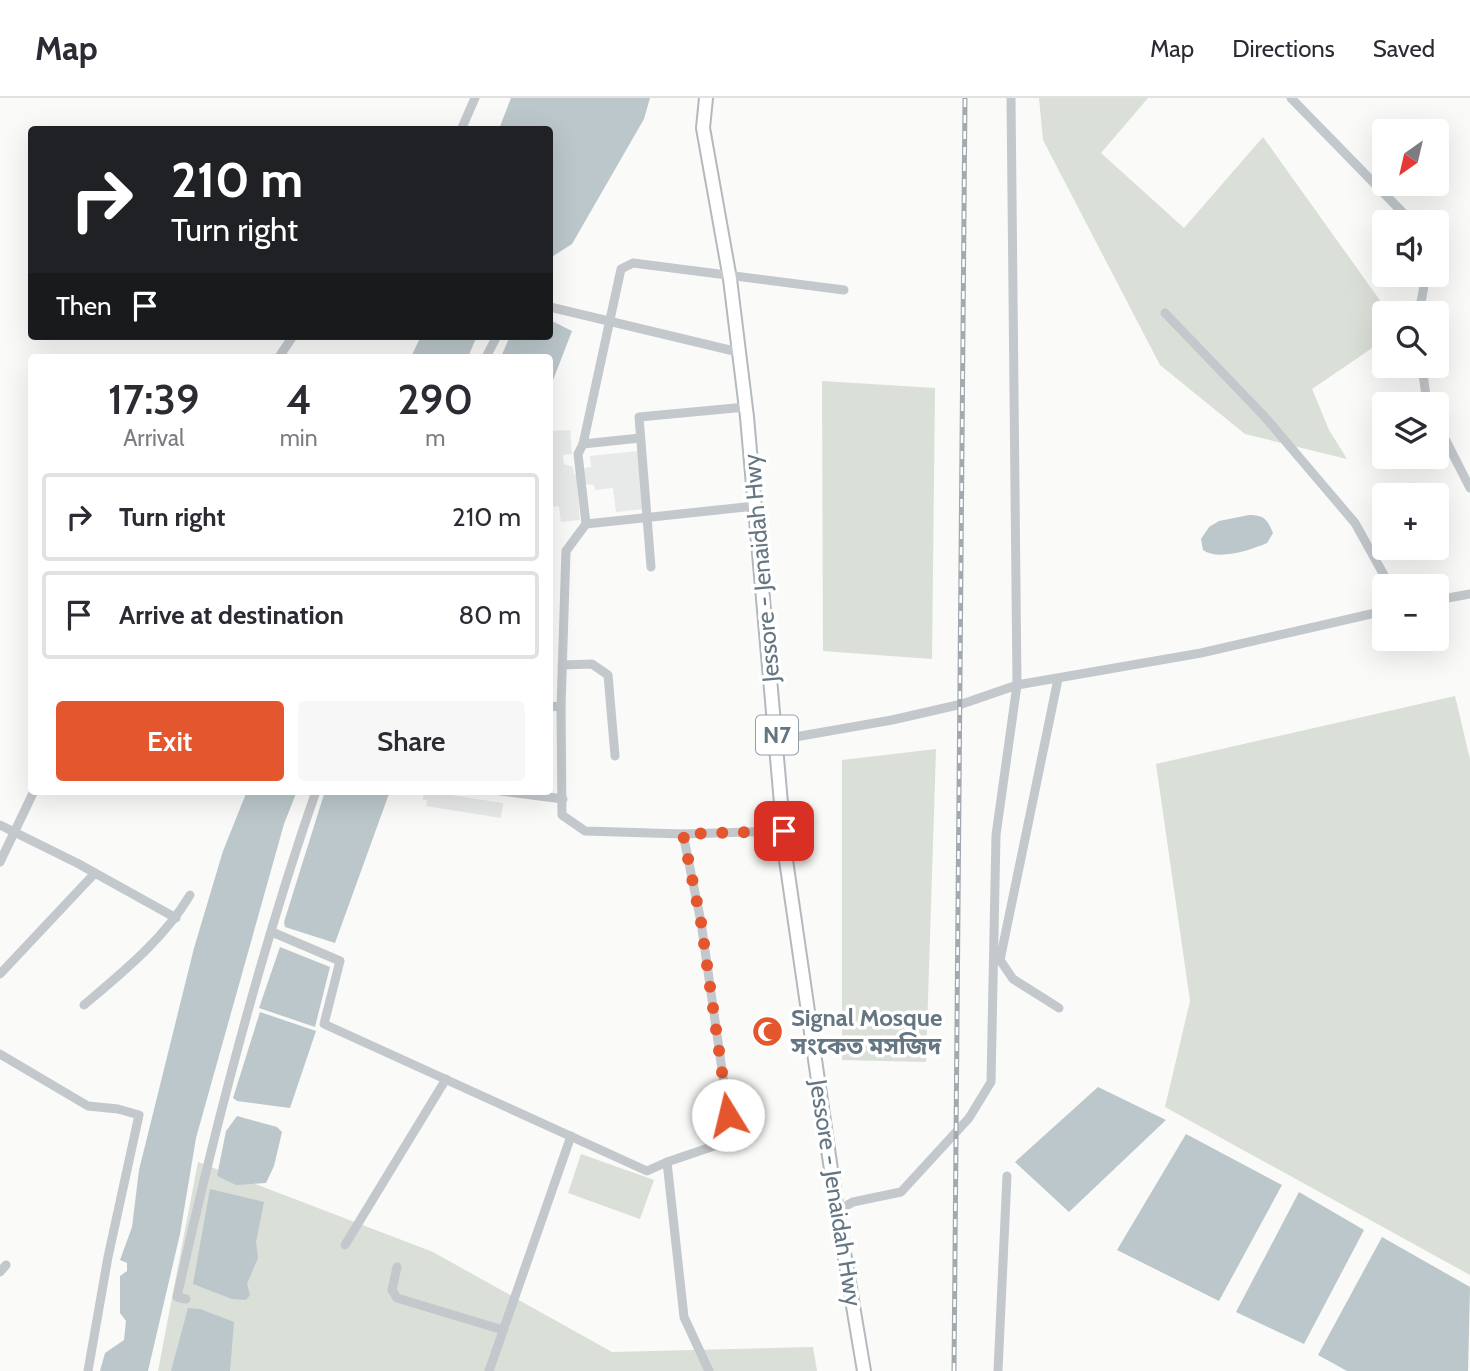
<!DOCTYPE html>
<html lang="en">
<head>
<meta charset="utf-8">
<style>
	body { margin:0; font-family:Cabin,"Noto Sans Bengali",sans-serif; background:#f7f7f7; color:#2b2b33; height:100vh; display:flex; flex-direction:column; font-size:26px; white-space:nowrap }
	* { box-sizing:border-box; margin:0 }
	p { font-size:23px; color:#7c7c81 }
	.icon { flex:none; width:38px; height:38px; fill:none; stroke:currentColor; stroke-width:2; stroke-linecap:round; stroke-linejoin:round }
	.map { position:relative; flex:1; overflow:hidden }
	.details { position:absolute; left:28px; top:256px; width:525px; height:441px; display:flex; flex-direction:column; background:#fff; border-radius:7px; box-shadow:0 7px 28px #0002 }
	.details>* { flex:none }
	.hud { position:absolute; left:28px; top:28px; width:525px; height:214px; border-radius:7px; box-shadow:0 7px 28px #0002; background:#202124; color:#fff; overflow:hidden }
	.needle { width:46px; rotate:214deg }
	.controls { position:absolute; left:1372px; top:21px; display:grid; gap:14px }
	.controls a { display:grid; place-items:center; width:77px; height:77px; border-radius:7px; background:#fff; box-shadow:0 7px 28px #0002; font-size:35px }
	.pin { position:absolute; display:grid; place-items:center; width:60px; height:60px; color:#fff; margin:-30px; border-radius:14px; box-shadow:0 4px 10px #0006 }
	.me { position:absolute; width:77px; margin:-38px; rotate:351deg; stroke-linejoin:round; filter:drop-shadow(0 0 5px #0008) }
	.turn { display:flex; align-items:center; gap:24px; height:147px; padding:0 28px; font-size:32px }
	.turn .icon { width:91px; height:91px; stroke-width:2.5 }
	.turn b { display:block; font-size:49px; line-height:60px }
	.then { display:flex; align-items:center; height:66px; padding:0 28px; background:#0003; gap:14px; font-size:26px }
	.eta { display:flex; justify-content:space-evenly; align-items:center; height:119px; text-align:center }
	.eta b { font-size:42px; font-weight:600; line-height:49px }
	.button { display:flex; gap:14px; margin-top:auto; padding:14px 28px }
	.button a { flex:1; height:80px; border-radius:7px; background:#e4572e; color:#fff; font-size:28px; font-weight:600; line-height:80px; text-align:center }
	.button a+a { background:#f7f7f7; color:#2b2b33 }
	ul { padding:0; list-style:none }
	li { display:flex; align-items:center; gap:21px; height:88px; margin:0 14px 10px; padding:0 14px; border:4px solid #e1e1e2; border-radius:7px }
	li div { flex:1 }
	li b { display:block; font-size:26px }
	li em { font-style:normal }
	header { display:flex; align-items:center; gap:42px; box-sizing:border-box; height:98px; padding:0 35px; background:#fff; border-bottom:2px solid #e1e1e2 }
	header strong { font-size:33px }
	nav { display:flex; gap:38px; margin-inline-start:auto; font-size:24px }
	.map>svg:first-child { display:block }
	.built { fill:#e8e9e9 }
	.green { fill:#dadfd7 }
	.water { fill:#bbc7cb }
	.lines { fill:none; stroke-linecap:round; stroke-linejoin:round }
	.highway-casing { stroke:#b4b9bd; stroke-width:16 }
	.minor { stroke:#c3c8cc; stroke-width:9 }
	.highway { stroke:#fff; stroke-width:12 }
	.rail-casing { stroke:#a2aab0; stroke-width:5 }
	.rail { stroke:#fff; stroke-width:2.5; stroke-dasharray:8; stroke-linecap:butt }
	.route { stroke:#e4572e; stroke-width:12; stroke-dasharray:0 21.6 }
	.labels { text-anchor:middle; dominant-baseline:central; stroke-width:7; stroke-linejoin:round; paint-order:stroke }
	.shield { fill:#fff; stroke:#939fa8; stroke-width:2 }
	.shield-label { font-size:23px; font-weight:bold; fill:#657683 }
	.street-label { font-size:24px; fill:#657683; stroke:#fff }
	.poi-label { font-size:24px; font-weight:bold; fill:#657683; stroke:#fff; text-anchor:start }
</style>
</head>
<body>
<header>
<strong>Map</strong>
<nav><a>Map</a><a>Directions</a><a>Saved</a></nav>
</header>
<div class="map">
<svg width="1470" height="1273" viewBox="0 0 1470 1273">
	<rect width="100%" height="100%" fill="#fafaf8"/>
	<g class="built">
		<polygon points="570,332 572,356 563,357 564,366 573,369 574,376 583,376 585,370 591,369 590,358 638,353 644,411 616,414 613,390 595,392 594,387 577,385 580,422 561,424 559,408 551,409 550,333"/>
		<polygon points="424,693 503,705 501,720 426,708 427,702 423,702"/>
	</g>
	<g class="green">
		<polygon points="1039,0 1148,0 1101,55 1184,130 1263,39 1389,215 1384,215 1384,242 1312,291 1329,332 1347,361 1245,336 1160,267 1043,42"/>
		<polygon points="822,283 935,290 932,561 823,553"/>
		<polygon points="1455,598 1470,661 1470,1177 1165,1009 1190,903 1156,666"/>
		<polygon points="936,651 926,964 842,962 842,662"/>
		<polygon points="581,1056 654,1082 640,1121 568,1095"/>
		<polygon points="198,1064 433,1154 612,1254 813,1249 817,1273 158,1273"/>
	</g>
	<g class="water">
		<polygon points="511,0 650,0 644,21 572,146 550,160 550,32 499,31"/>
		<polygon points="550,222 572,233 550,290 550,259 501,259 510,238 550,238"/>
		<polygon points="421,238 477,238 468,259 411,259"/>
		<path d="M1249 417C1264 417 1267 421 1273 435L1267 445C1251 452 1218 463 1203 452L1201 441 1209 429 1219 423Z"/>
		<polygon points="247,693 297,693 284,726 196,1040 180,1136 148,1273 100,1273 105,1255 124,1242 126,1223 120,1215 120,1178 127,1173 127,1165 120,1162 132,1129 139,1072 194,850 223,753"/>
		<polygon points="325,693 390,693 335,845 285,829 284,824"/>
		<polygon points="280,849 330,869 315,929 259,910"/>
		<polygon points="260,914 316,933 290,1010 237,1003 233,1000"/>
		<polygon points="1098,989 1166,1022 1069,1114 1015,1064"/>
		<polygon points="237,1018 277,1029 282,1034 274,1068 266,1085 236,1087 217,1078 226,1033"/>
		<polygon points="1186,1036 1282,1087 1219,1203 1117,1152"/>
		<polygon points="210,1091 264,1104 256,1144 258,1160 247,1186 250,1197 246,1202 232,1201 193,1186"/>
		<polygon points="1299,1094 1364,1132 1304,1246 1236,1214"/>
		<polygon points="1382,1139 1470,1189 1468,1273 1347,1273 1318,1257"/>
		<polygon points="188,1210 200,1211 234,1224 230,1273 171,1273"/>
	</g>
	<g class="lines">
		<defs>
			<polyline id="highway" points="706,0 703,30 730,181 747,319 786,762 837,1113 864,1273"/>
		</defs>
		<use href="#highway" class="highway-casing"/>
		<g class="minor">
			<polyline points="1291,0 1412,124"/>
			<polyline points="461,32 475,0"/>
			<polyline points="550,209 738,254"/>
			<polyline points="1165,215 1264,318 1355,425 1390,488"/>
			<polyline points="1419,215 1426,177"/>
			<polyline points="279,259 293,238"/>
			<polyline points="486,259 497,238"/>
			<polyline points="1422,268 1427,306"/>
			<polyline points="1437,325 1470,390"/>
			<polyline points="583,346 640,340"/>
			<polyline points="586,426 755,408"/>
			<polyline points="651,469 639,319 746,309"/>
			<polyline points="1437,502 1470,496"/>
			<polyline points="562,567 592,566 608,577 615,658"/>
			<polyline points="1058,581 1000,862 1013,881 1059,910"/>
			<polyline points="550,608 561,609"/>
			<polyline points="778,642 892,622 962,606 1017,587 1201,555 1384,513"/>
			<polyline points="501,693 563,701"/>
			<polyline points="0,727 77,765 176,820"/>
			<polyline points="784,733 683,736 585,733 562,717 561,609 566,453 586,426 578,356 583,346 621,171 633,165 844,192"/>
			<polyline points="683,736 701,824 732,1042 667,1064 684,1219 709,1273"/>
			<polyline points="0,764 34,693"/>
			<polyline points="272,834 340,863 324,926 647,1073 667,1064"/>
			<polyline points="0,876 95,775"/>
			<path d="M84 907C123 874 164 841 190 797"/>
			<polyline points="0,956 88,1008 118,1011 139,1017 108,1159 88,1273"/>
			<polyline points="837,1113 853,1104 901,1094 969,1020 991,984 996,737 1017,587 1011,0"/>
			<polyline points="345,1147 446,981"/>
			<polyline points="397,1169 392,1192 397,1200 503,1232"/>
			<polyline points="0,1174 6,1167"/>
			<path d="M186 1201 177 1199C215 1028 259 858 316 693"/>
			<polyline points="489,1273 571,1038"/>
			<polyline points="998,1273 1007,1078"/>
		</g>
		<use href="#highway" class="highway"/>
		<defs>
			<polyline id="rail" points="954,1273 965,0"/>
		</defs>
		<use href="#rail" class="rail-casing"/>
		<use href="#rail" class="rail"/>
	</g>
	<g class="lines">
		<polyline class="route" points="728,1017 701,824 683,736 784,733"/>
	</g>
	<defs>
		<symbol id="mosque-disc" viewBox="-11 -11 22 22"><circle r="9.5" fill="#e4572e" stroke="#fff"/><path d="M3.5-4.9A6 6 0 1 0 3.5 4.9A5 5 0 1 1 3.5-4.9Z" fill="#fff"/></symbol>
	</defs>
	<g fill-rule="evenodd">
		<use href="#mosque-disc" x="750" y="916" width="35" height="35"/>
	</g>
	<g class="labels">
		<rect class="shield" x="756" y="617.5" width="42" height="39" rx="5"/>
		<g class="shield-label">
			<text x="777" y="637">N7</text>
		</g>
		<g class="street-label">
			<text transform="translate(761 470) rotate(-95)">Jessore - Jenaidah Hwy</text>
			<text transform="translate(836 1095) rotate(81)">Jessore - Jenaidah Hwy</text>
		</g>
		<g class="poi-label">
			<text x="791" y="919">Signal Mosque<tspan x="791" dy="28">সংকেত মসজিদ</tspan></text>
		</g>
	</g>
</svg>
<div class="controls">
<a><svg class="needle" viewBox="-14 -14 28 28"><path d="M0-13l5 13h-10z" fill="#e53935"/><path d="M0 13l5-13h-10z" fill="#7c7c81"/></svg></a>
<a><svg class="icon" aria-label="sound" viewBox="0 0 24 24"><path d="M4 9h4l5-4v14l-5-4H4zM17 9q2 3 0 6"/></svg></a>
<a><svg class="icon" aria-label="search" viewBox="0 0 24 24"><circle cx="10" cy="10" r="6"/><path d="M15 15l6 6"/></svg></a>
<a><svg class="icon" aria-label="layers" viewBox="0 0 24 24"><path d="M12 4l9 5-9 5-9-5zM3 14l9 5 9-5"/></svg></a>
<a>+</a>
<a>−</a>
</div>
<div class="pin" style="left:784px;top:733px;background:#d93025"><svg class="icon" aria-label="arrive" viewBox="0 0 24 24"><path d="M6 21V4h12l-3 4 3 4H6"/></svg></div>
<svg class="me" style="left:728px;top:1017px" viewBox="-20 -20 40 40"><circle r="19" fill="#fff"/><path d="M0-13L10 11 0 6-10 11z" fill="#e4572e"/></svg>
<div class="hud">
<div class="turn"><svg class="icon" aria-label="right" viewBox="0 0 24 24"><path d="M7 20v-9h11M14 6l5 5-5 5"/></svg><div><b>210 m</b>Turn right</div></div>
<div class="then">Then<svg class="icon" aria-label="arrive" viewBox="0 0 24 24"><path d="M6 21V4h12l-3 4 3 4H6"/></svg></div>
</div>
<section class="details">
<div class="eta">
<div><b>17:39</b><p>Arrival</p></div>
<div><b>4</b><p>min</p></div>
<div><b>290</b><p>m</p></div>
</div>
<ul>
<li><svg class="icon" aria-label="right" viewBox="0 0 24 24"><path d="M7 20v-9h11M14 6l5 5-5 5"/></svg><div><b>Turn right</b></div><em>210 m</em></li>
<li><svg class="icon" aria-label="arrive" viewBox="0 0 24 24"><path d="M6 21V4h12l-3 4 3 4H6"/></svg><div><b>Arrive at destination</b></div><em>80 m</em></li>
</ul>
<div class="button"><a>Exit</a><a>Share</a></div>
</section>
</div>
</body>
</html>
